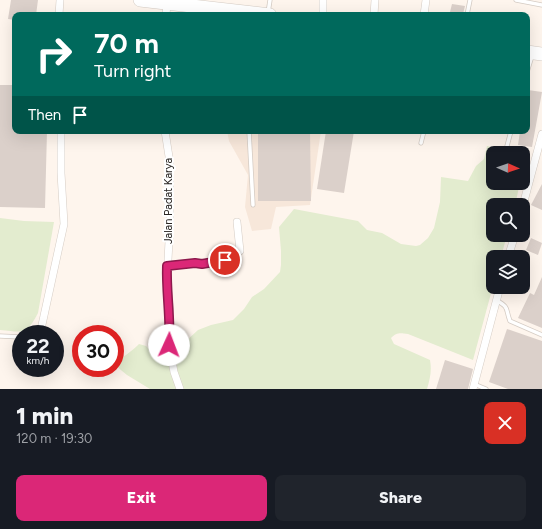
<!DOCTYPE html>
<html lang="en">
<head>
<meta charset="utf-8">
<style>
	body { margin:0; font-family:Figtree,sans-serif; background:#20242c; color:#f1f3f6; height:100vh; display:flex; flex-direction:column; font-size:15px; white-space:nowrap }
	* { box-sizing:border-box; margin:0 }
	p { font-size:13px; color:#9ea1a6 }
	.icon { flex:none; width:22px; height:22px; fill:none; stroke:currentColor; stroke-width:2; stroke-linecap:round; stroke-linejoin:round }
	.map { position:relative; height:389px; overflow:hidden }
	.sheet { display:flex; flex-direction:column; background:#171b24; flex:1 }
	.sheet>* { flex:none }
	.top-card { position:absolute; left:12px; top:12px; width:518px; height:122px; border-radius:8px; box-shadow:0 4px 16px #0002; background:#00695c; color:#fff; overflow:hidden }
	.needle { width:26px; rotate:92deg }
	.tools { position:absolute; left:486px; top:146px; display:grid; gap:8px }
	.tools a { display:grid; place-items:center; width:44px; height:44px; border-radius:8px; background:#171b24; box-shadow:0 4px 16px #0002; font-size:20px }
	.speed { position:absolute; left:12px; top:325px; display:flex; gap:8px; font-size:20px; font-weight:700; text-align:center }
	.speed>* { display:grid; place-content:center; width:52px; height:52px; border-radius:50%; background:#171b24; box-shadow:0 4px 16px #0002; line-height:1 }
	.speed small { font-size:10px; font-weight:400 }
	.speed .limit { border:6px solid #d22; background:#fff; color:#111 }
	.pin { position:absolute; display:grid; place-items:center; width:34px; height:34px; color:#fff; margin:-17px; border:2px solid #fff; border-radius:50%; box-shadow:0 1px 4px #0007 }
	.me { position:absolute; width:44px; margin:-22px; rotate:2deg; stroke-linejoin:round; filter:drop-shadow(0 0 3px #0008) }
	.turn { display:flex; align-items:center; gap:14px; height:84px; padding:0 16px; font-size:18px }
	.turn .icon { width:52px; height:52px; stroke-width:2.5 }
	.turn b { display:block; font-size:28px; line-height:34px }
	.then { display:flex; align-items:center; height:38px; padding:0 16px; background:#0003; gap:8px; font-size:15px }
	.round { display:grid; place-items:center; flex:none; width:42px; height:42px; border-radius:8px; background:#20242c }
	.overview { display:flex; align-items:center; justify-content:space-between; height:68px; padding:0 16px }
	h1 { font-size:24px; font-weight:800; line-height:30px }
	.action { display:flex; gap:8px; margin-top:auto; padding:8px 16px }
	.action a { flex:1; height:46px; border-radius:8px; background:#db2777; color:#fff; font-size:16px; font-weight:800; line-height:46px; text-align:center }
	.action a+a { background:#20242c; color:#f1f3f6 }
	.map>svg:first-child { display:block }
	.built { fill:#f7e7da }
	.green { fill:#e3eccf }
	.building { fill:#dbd0ca }
	.lines { fill:none; stroke-linecap:round; stroke-linejoin:round }
	.lane-casing { stroke:#d5ccc4; stroke-width:5 }
	.street-casing { stroke:#d5ccc4; stroke-width:8 }
	.highway-casing { stroke:#d5ccc4; stroke-width:14 }
	.lane { stroke:#fff; stroke-width:3.5 }
	.street { stroke:#fff; stroke-width:7 }
	.highway { stroke:#fff; stroke-width:13 }
	.route-casing { stroke:#8e194d; stroke-width:10 }
	.route { stroke:#db2777; stroke-width:7 }
	.labels { text-anchor:middle; dominant-baseline:central; stroke-width:4; stroke-linejoin:round; paint-order:stroke }
	.street-label { font-size:11px; fill:#2a2623; stroke:#fff }
</style>
</head>
<body>
<div class="map">
<svg width="542" height="389" viewBox="0 0 542 389">
	<rect width="100%" height="100%" fill="#fef5ed"/>
	<polygon class="built" points="227,131 321,131 310,205 276,207 271,229 252,231 245,207 248,175 229,141"/>
	<g class="green">
		<path d="M487 146 528 154 523 173V153H493V183H520L515 205H493V235H507L501 257H493V286L473 360 408 334C400 333 397 332 391 338L394 344 430 360C432 371 430 379 427 389H150L127 375 116 366C121 356 131 353 139 344L146 346 154 354 163 359 174 352 198 330 211 325 233 320 244 309 252 297 264 289 280 272 281 265V251L279 227 294 209 358 221 367 230 382 233 401 244 416 246 420 245 428 238 434 228 440 202 441 177 468 181 476 166 484 159Z"/>
		<path d="M0 218 24 221 54 222 38 313C26 336 23 332 0 330Z"/>
	</g>
	<g class="building">
		<polygon points="11,0 38,0 36,15 15,15 15,20 8,19"/>
		<polygon points="452,4 465,6 463,14 450,12"/>
		<polygon points="0,85 15,85 15,131 47,131 45,208 0,207"/>
		<polygon points="528,90 542,92 532,147 518,145 520,131 527,131"/>
		<polygon points="258,131 310,131 311,201 258,201"/>
		<polygon points="326,131 354,131 344,193 317,189"/>
		<polygon points="542,184 542,210 531,205"/>
		<polygon points="531,238 542,243 538,255 526,250"/>
		<polygon points="542,277 542,328 518,318 530,293 534,295"/>
		<polygon points="507,329 542,341 542,389 508,389 489,382"/>
		<polygon points="445,360 473,369 468,389 436,389"/>
	</g>
	<g class="lines">
		<defs>
			<g id="lane">
				<polyline points="516,0 542,5"/>
				<polyline points="268,13 270,0"/>
				<polyline points="467,15 470,0"/>
				<polyline points="527,72 532,56"/>
				<polyline points="249,131 253,205"/>
				<polyline points="421,143 424,131"/>
				<polyline points="507,146 511,131"/>
				<path d="M496 300C510 308 505 308 510 321L542 335"/>
				<polyline points="0,336 21,337"/>
				<polyline points="474,384 486,389"/>
			</g>
			<g id="street">
				<polyline points="59,15 60,0"/>
				<polyline points="166,15 167,4"/>
				<polyline points="323,15 323,0"/>
				<polyline points="374,15 375,0"/>
				<polyline points="424,15 426,0"/>
				<polyline points="165,131 170,163 170,223 167,278 170,314 169,345 174,372 180,389"/>
				<polyline points="523,205 542,134"/>
				<polyline points="508,257 515,235"/>
				<polyline points="167,265 195,263 202,264 225,260 224,255 240,251 237,222"/>
				<polyline points="40,334 64,224 61,173 61,131"/>
				<polyline points="473,389 500,287"/>
			</g>
			<g id="highway">
				<polyline points="140,0 270,15"/>
				<polyline points="527,52 542,54"/>
			</g>
		</defs>
		<use href="#lane" class="lane-casing"/>
		<use href="#street" class="street-casing"/>
		<use href="#highway" class="highway-casing"/>
		<use href="#lane" class="lane"/>
		<use href="#street" class="street"/>
		<use href="#highway" class="highway"/>
	</g>
	<g class="lines">
		<defs>
			<path id="route" d="M169 345C171 319 166 292 167 266L195 263 202 264 225 260"/>
		</defs>
		<use href="#route" class="route-casing"/>
		<use href="#route" class="route"/>
	</g>
	<g class="labels">
		<g class="street-label">
			<text transform="translate(168 201) rotate(-90)">Jalan Padat Karya</text>
		</g>
	</g>
</svg>
<div class="tools">
<a><svg class="needle" viewBox="-14 -14 28 28"><path d="M0-13l5 13h-10z" fill="#e53935"/><path d="M0 13l5-13h-10z" fill="#9ea1a6"/></svg></a>
<a><svg class="icon" aria-label="search" viewBox="0 0 24 24"><circle cx="10" cy="10" r="6"/><path d="M15 15l6 6"/></svg></a>
<a><svg class="icon" aria-label="layers" viewBox="0 0 24 24"><path d="M12 4l9 5-9 5-9-5zM3 14l9 5 9-5"/></svg></a>
</div>
<div class="speed"><div>22<small>km/h</small></div><div class="limit">30</div></div>
<div class="pin" style="left:225px;top:260px;background:#d93025"><svg class="icon" aria-label="arrive" viewBox="0 0 24 24"><path d="M6 21V4h12l-3 4 3 4H6"/></svg></div>
<svg class="me" style="left:169px;top:345px" viewBox="-20 -20 40 40"><circle r="19" fill="#fff"/><path d="M0-13L10 11 0 6-10 11z" fill="#db2777"/></svg>
<div class="top-card">
<div class="turn"><svg class="icon" aria-label="right" viewBox="0 0 24 24"><path d="M7 20v-9h11M14 6l5 5-5 5"/></svg><div><b>70 m</b>Turn right</div></div>
<div class="then">Then<svg class="icon" aria-label="arrive" viewBox="0 0 24 24"><path d="M6 21V4h12l-3 4 3 4H6"/></svg></div>
</div>
</div>
<section class="sheet">
<div class="overview"><div><h1>1 min</h1><p>120 m · 19:30</p></div><a class="round" style="background:#d93025;color:#fff"><svg class="icon" aria-label="close" viewBox="0 0 24 24"><path d="M6 6l12 12M18 6L6 18"/></svg></a></div>
<div class="action"><a>Exit</a><a>Share</a></div>
</section>
</body>
</html>
